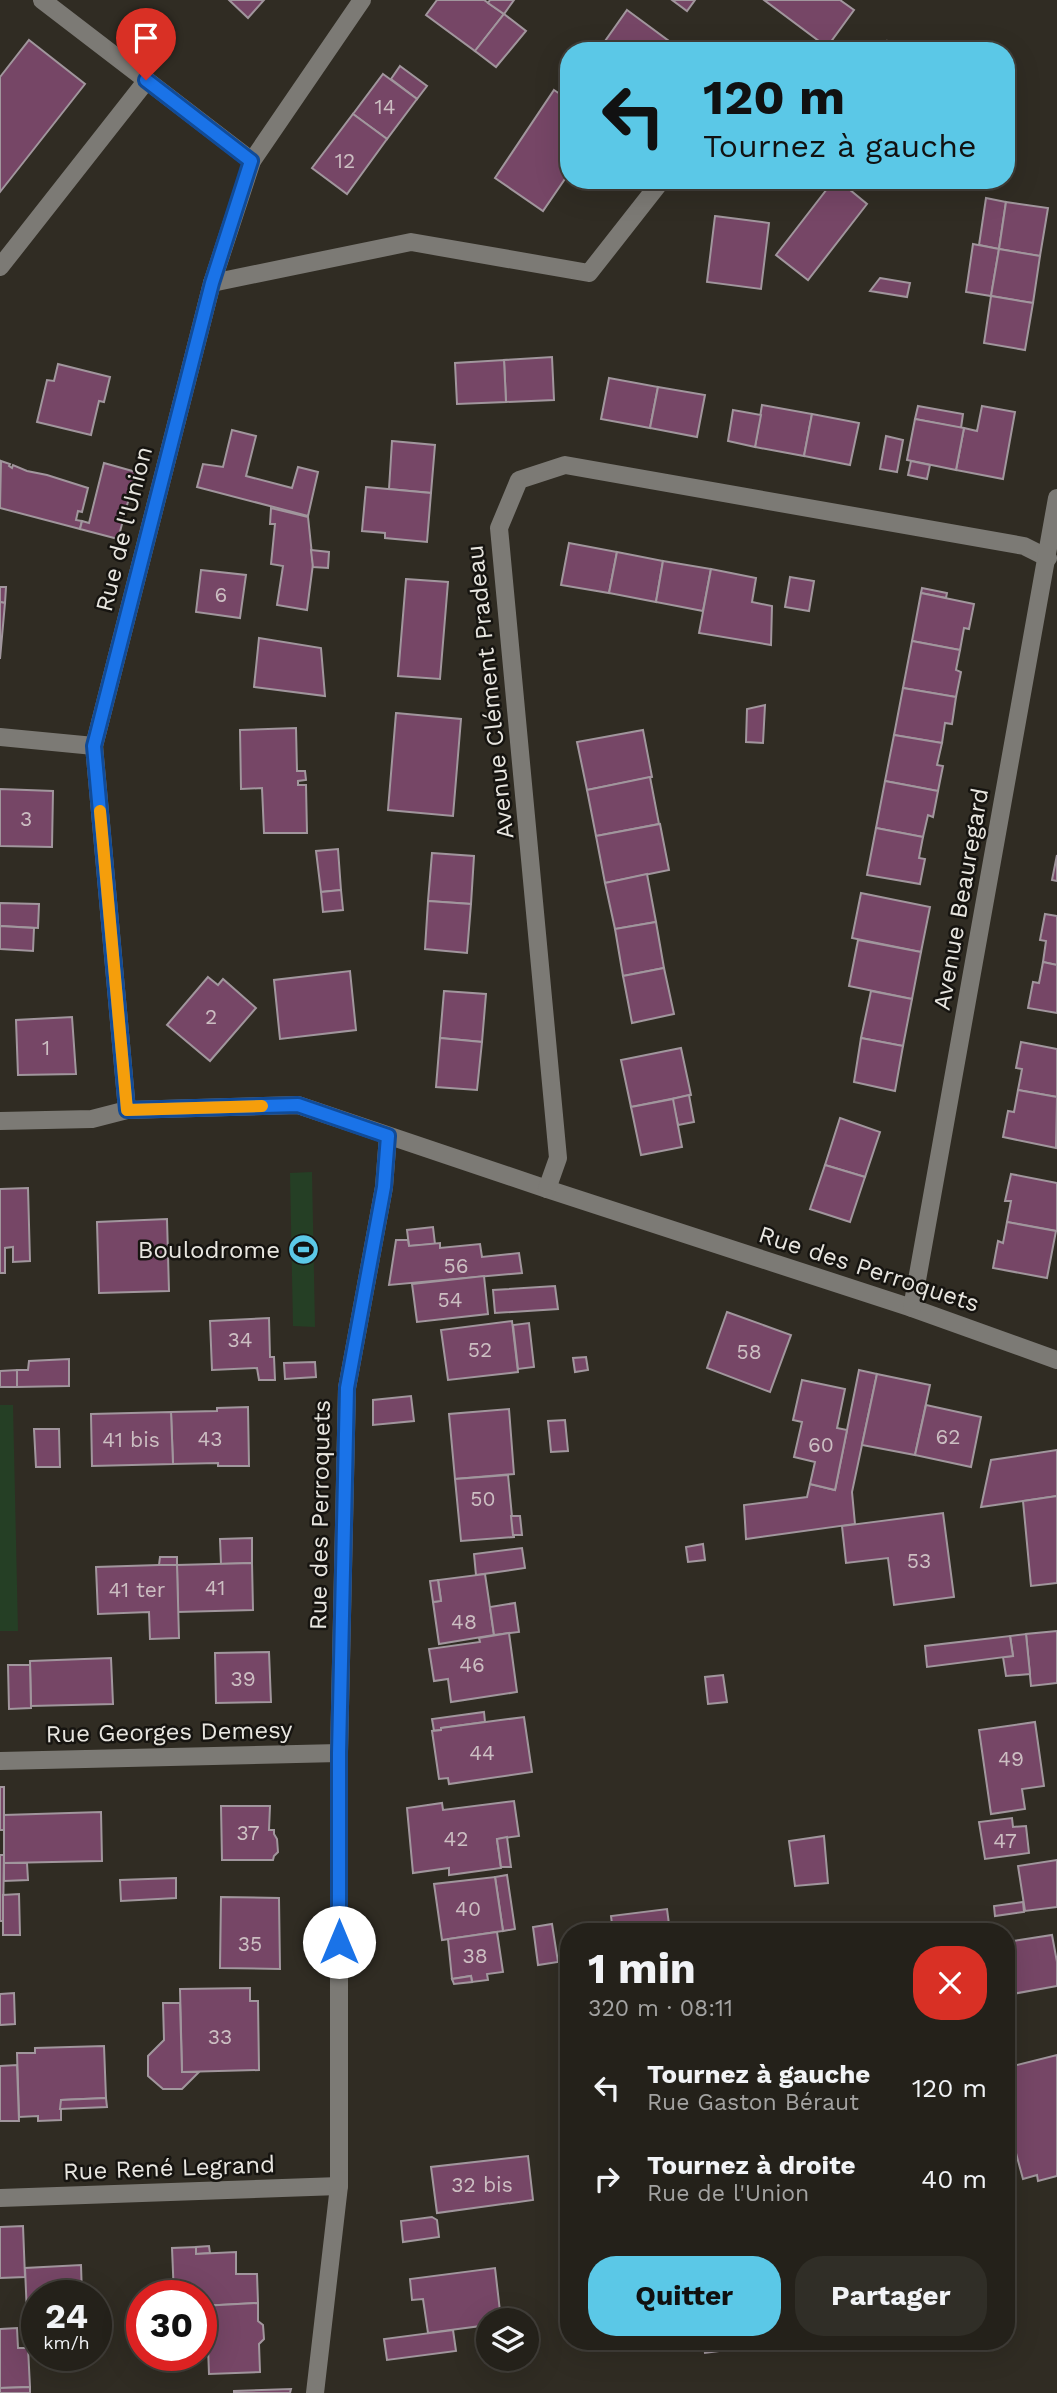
<!DOCTYPE html>
<html lang="fr">
<head>
<meta charset="utf-8">
<style>
	body { margin:0; font-family:"Work Sans",sans-serif; background:#302e27; color:#f1f3f6; height:100vh; display:flex; flex-direction:column; font-size:26px; white-space:nowrap }
	* { box-sizing:border-box; margin:0 }
	p { font-size:23px; color:#a3a3a2 }
	.icon { flex:none; width:38px; height:38px; fill:none; stroke:currentColor; stroke-width:2; stroke-linecap:round; stroke-linejoin:round }
	.map { position:relative; flex:1; overflow:hidden }
	.details { position:absolute; left:560px; top:1923px; width:455px; height:427px; display:flex; flex-direction:column; background:#24211a; border-radius:28px; box-shadow:0 7px 28px #0002,0 0 0 2px #413e39 }
	.details>* { flex:none }
	.banner { position:absolute; left:560px; top:42px; width:455px; height:147px; border-radius:28px; box-shadow:0 7px 28px #0002,0 0 0 2px #413e39; background:#5bc8e7; color:#111; overflow:hidden }
	.fabs { position:absolute; left:476px; top:2308px; display:grid; gap:14px }
	.fabs a { display:grid; place-items:center; width:63px; height:63px; border-radius:50%; background:#24211a; box-shadow:0 7px 28px #0002,0 0 0 2px #413e39; font-size:35px }
	.speed { position:absolute; left:21px; top:2280px; display:flex; gap:14px; font-size:35px; font-weight:700; text-align:center }
	.speed>* { display:grid; place-content:center; width:91px; height:91px; border-radius:50%; background:#24211a; box-shadow:0 7px 28px #0002,0 0 0 2px #413e39; line-height:1 }
	.speed small { font-size:18px; font-weight:400 }
	.speed .limit { border:10px solid #d22; background:#fff; color:#111 }
	.pin { position:absolute; display:grid; place-items:center; width:60px; height:60px; color:#fff; margin:-72px -30px; border-radius:50% 50% 50% 0; rotate:-45deg; box-shadow:0 0 7px #0007 }
	.pin .icon { rotate:45deg }
	.me { position:absolute; width:77px; margin:-38px; rotate:0deg; stroke-linejoin:round; filter:drop-shadow(0 0 5px #0008) }
	.turn { display:flex; align-items:center; gap:24px; height:147px; padding:0 28px; font-size:32px }
	.turn .icon { width:91px; height:91px; stroke-width:2.5 }
	.turn b { display:block; font-size:49px; line-height:60px }
	.round { display:grid; place-items:center; flex:none; width:74px; height:74px; border-radius:28px; background:#302e27 }
	.headline { display:flex; align-items:center; justify-content:space-between; height:119px; padding:0 28px }
	h1 { font-size:42px; font-weight:700; line-height:52px }
	.action { display:flex; gap:14px; margin-top:auto; padding:14px 28px }
	.action a { flex:1; height:80px; border-radius:28px; background:#5bc8e7; color:#111; font-size:28px; font-weight:700; line-height:80px; text-align:center }
	.action a+a { background:#302e27; color:#f1f3f6 }
	ul { padding:0; list-style:none }
	li { display:flex; align-items:center; gap:21px; height:91px; padding:0 28px }
	li div { flex:1 }
	li b { display:block; font-size:26px }
	li em { font-style:normal }
	.map>svg:first-child { display:block }
	.green { fill:#253f25 }
	.building { fill:#764666; stroke:#a1969d; stroke-width:2 }
	.lines { fill:none; stroke-linecap:round; stroke-linejoin:round }
	.minor { stroke:#7c7a75; stroke-width:18 }
	.route-casing { stroke:#114b97; stroke-width:18 }
	.route { stroke:#1a73e8; stroke-width:12 }
	.slow { stroke:#f59e0b; stroke-width:12 }
	.labels { text-anchor:middle; dominant-baseline:central; stroke-width:5; stroke-linejoin:round; paint-order:stroke }
	.number-label { font-size:21px; fill:#ccbec2 }
	.street-label { font-size:24px; fill:#e8e6e0; stroke:#161410 }
	.poi-label { font-size:24px; fill:#e8e6e0; stroke:#161410; text-anchor:end }
</style>
</head>
<body>
<div class="map">
<svg width="1057" height="2393" viewBox="0 0 1057 2393">
	<rect width="100%" height="100%" fill="#302c23"/>
	<g class="green">
		<polygon points="312,1172 315,1327 293,1326 290,1173"/>
		<polygon points="0,1405 13,1405 18,1631 0,1631"/>
	</g>
	<g class="building">
		<polygon points="229,0 264,0 248,18"/>
		<polygon points="437,0 484,0 504,14 475,51 426,15"/>
		<polygon points="490,0 514,0 504,14 488,3"/>
		<polygon points="672,0 695,0 687,11"/>
		<polygon points="764,0 840,0 854,10 827,47"/>
		<polygon points="627,10 673,44 667,51 598,51"/>
		<polygon points="504,14 526,31 496,67 475,51"/>
		<polygon points="29,40 85,84 0,192 0,77"/>
		<polygon points="887,41 898,51 878,51"/>
		<polygon points="400,66 427,86 417,99 391,79"/>
		<polygon points="383,74 417,99 387,139 353,114"/>
		<polygon points="554,90 569,100 569,173 543,211 495,178"/>
		<polygon points="353,114 387,139 347,194 312,168"/>
		<polygon points="834,180 838,180 867,204 808,280 776,255"/>
		<polygon points="986,198 1006,202 999,249 979,245"/>
		<polygon points="1006,202 1048,208 1040,256 999,249"/>
		<polygon points="715,216 769,223 761,289 707,282"/>
		<polygon points="973,244 999,249 991,296 966,292"/>
		<polygon points="999,249 1040,256 1033,303 991,296"/>
		<polygon points="880,278 910,283 907,297 870,291"/>
		<polygon points="991,296 1033,303 1025,350 984,343"/>
		<polygon points="552,357 554,400 506,402 504,360"/>
		<polygon points="504,360 506,402 457,404 455,363"/>
		<polygon points="58,364 110,377 104,402 99,401 91,435 37,422 47,380 54,381"/>
		<polygon points="609,378 658,387 650,428 601,419"/>
		<polygon points="658,387 705,395 697,437 650,428"/>
		<polygon points="762,405 812,414 804,456 755,447"/>
		<polygon points="918,406 963,414 961,428 915,419"/>
		<polygon points="982,406 1015,412 1003,479 956,470 964,428 977,431"/>
		<polygon points="733,410 761,415 755,447 728,441"/>
		<polygon points="812,414 859,423 850,465 804,456"/>
		<polygon points="915,419 964,428 956,470 907,460"/>
		<polygon points="232,430 256,436 246,476 292,488 298,467 318,472 308,516 197,487 203,464 223,467"/>
		<polygon points="886,436 903,440 897,472 880,469"/>
		<polygon points="392,441 435,445 431,493 389,489"/>
		<polygon points="1,461 10,464 9,466 12,468 13,465 27,471 47,475 88,488 82,512 78,511 76,520 82,521 80,529 0,508"/>
		<polygon points="911,461 930,465 927,479 908,475"/>
		<polygon points="104,463 136,472 118,539 80,529 82,521 89,523"/>
		<polygon points="366,487 431,493 427,542 385,538 385,533 362,531"/>
		<polygon points="271,508 308,517 313,564 307,610 277,605 283,566 271,564 275,524 270,524"/>
		<polygon points="569,543 617,552 609,593 561,585"/>
		<polygon points="311,550 329,552 328,568 313,567"/>
		<polygon points="617,552 663,561 656,602 609,593"/>
		<polygon points="663,561 711,569 703,611 656,602"/>
		<polygon points="711,569 756,578 752,602 772,606 771,645 699,633"/>
		<polygon points="201,570 246,575 240,618 196,612"/>
		<polygon points="790,577 814,581 809,611 785,607"/>
		<polygon points="406,579 448,582 440,679 398,676"/>
		<polygon points="0,587 6,587 5,603 0,602"/>
		<polygon points="922,588 947,593 946,598 921,593"/>
		<polygon points="921,593 974,604 969,629 964,628 960,650 912,641"/>
		<polygon points="0,602 5,603 0,659"/>
		<polygon points="259,638 321,648 325,696 254,687"/>
		<polygon points="912,641 960,650 956,670 961,672 956,697 903,688"/>
		<polygon points="903,688 956,697 952,724 945,723 942,743 894,735"/>
		<polygon points="765,705 763,743 746,742 747,709"/>
		<polygon points="396,713 461,719 453,816 388,810"/>
		<polygon points="296,728 297,771 305,771 306,780 298,781 298,785 306,785 307,833 264,833 262,788 241,789 240,730"/>
		<polygon points="643,730 652,777 587,790 577,742"/>
		<polygon points="894,735 942,743 937,765 943,766 938,791 885,781"/>
		<polygon points="650,777 659,824 596,836 587,790"/>
		<polygon points="885,781 938,791 933,817 928,815 923,837 876,828"/>
		<polygon points="0,789 53,791 52,847 0,846"/>
		<polygon points="660,824 669,870 605,883 596,836"/>
		<polygon points="876,828 923,837 919,858 925,859 920,884 867,875"/>
		<polygon points="338,849 341,890 321,892 316,851"/>
		<polygon points="432,853 474,856 471,904 428,901"/>
		<polygon points="1057,855 1057,881 1052,880"/>
		<polygon points="647,874 656,922 615,929 605,883"/>
		<polygon points="341,890 343,910 323,912 321,892"/>
		<polygon points="861,893 930,907 921,952 852,938"/>
		<polygon points="428,901 471,904 467,953 425,949"/>
		<polygon points="0,903 39,904 38,928 0,926"/>
		<polygon points="1045,914 1057,916 1057,965 1043,962 1046,941 1040,940"/>
		<polygon points="656,922 664,968 623,976 615,929"/>
		<polygon points="0,926 34,928 33,951 0,949"/>
		<polygon points="858,940 921,952 912,999 849,986"/>
		<polygon points="1043,962 1057,965 1057,1013 1028,1008 1033,982 1039,983"/>
		<polygon points="664,968 674,1014 632,1023 623,976"/>
		<polygon points="350,971 356,1030 280,1039 274,980"/>
		<polygon points="208,977 218,985 223,979 256,1008 210,1061 167,1025"/>
		<polygon points="444,991 486,994 482,1042 440,1038"/>
		<polygon points="871,991 912,999 903,1046 861,1038"/>
		<polygon points="72,1017 76,1074 18,1075 16,1020"/>
		<polygon points="440,1038 482,1042 477,1090 436,1087"/>
		<polygon points="861,1038 903,1046 895,1091 854,1082"/>
		<polygon points="1021,1042 1057,1049 1057,1097 1018,1090 1022,1069 1016,1068"/>
		<polygon points="681,1048 691,1095 631,1107 621,1060"/>
		<polygon points="1018,1090 1057,1097 1056,1148 1003,1137 1008,1111 1014,1112"/>
		<polygon points="689,1095 694,1122 678,1125 672,1099"/>
		<polygon points="673,1099 682,1147 641,1155 631,1107"/>
		<polygon points="840,1118 880,1132 865,1177 825,1165"/>
		<polygon points="825,1165 865,1177 850,1222 810,1209"/>
		<polygon points="1011,1174 1057,1183 1057,1231 1007,1222 1011,1201 1005,1201"/>
		<polygon points="28,1188 30,1261 13,1262 13,1247 5,1248 5,1273 0,1273 0,1189"/>
		<polygon points="167,1219 169,1291 99,1293 97,1222"/>
		<polygon points="1007,1222 1056,1231 1047,1278 993,1268 998,1241 1003,1243"/>
		<polygon points="433,1227 435,1244 409,1246 407,1230"/>
		<polygon points="396,1240 408,1240 409,1246 440,1243 440,1248 480,1244 482,1257 519,1253 522,1273 389,1285"/>
		<polygon points="484,1276 488,1314 417,1322 412,1284"/>
		<polygon points="555,1286 558,1309 495,1313 493,1290"/>
		<polygon points="727,1312 791,1335 770,1392 707,1368"/>
		<polygon points="269,1318 270,1357 274,1357 275,1380 259,1380 257,1368 212,1370 210,1321"/>
		<polygon points="512,1321 518,1372 448,1380 441,1330"/>
		<polygon points="529,1323 534,1367 518,1369 513,1325"/>
		<polygon points="586,1357 588,1370 575,1372 573,1358"/>
		<polygon points="69,1359 69,1386 17,1387 17,1370 28,1370 29,1361"/>
		<polygon points="315,1362 316,1377 285,1379 284,1363"/>
		<polygon points="17,1370 17,1387 0,1387 0,1371"/>
		<polygon points="859,1370 877,1374 852,1492 855,1524 746,1539 744,1505 807,1497 810,1484 835,1490"/>
		<polygon points="877,1374 930,1385 915,1455 862,1445"/>
		<polygon points="802,1380 845,1389 837,1428 847,1430 835,1490 810,1484 815,1462 794,1457 802,1422 793,1420"/>
		<polygon points="411,1396 414,1421 373,1425 373,1400"/>
		<polygon points="926,1405 981,1417 971,1467 915,1455"/>
		<polygon points="248,1407 249,1466 218,1466 218,1463 173,1464 171,1412 217,1411 217,1408"/>
		<polygon points="509,1409 514,1474 455,1479 449,1414"/>
		<polygon points="171,1412 173,1464 92,1466 91,1414"/>
		<polygon points="565,1420 568,1451 551,1452 548,1421"/>
		<polygon points="34,1429 59,1429 60,1467 36,1467"/>
		<polygon points="1057,1450 1057,1496 981,1507 991,1460"/>
		<polygon points="508,1475 514,1537 461,1541 455,1479"/>
		<polygon points="1057,1496 1057,1583 1031,1586 1023,1501"/>
		<polygon points="943,1513 954,1597 894,1605 888,1558 846,1563 842,1526"/>
		<polygon points="511,1516 520,1516 522,1535 513,1535"/>
		<polygon points="252,1538 252,1563 221,1564 220,1539"/>
		<polygon points="703,1544 705,1560 688,1562 686,1547"/>
		<polygon points="522,1548 525,1568 476,1575 474,1554"/>
		<polygon points="160,1557 177,1557 177,1565 159,1565"/>
		<polygon points="252,1563 253,1610 178,1612 177,1565"/>
		<polygon points="159,1565 177,1565 179,1638 150,1639 149,1612 98,1614 96,1567"/>
		<polygon points="485,1574 494,1635 439,1644 433,1602 441,1601 438,1580"/>
		<polygon points="438,1580 441,1601 433,1602 430,1581"/>
		<polygon points="515,1603 519,1632 494,1635 490,1607"/>
		<polygon points="1057,1631 1057,1683 1031,1686 1026,1634"/>
		<polygon points="509,1633 517,1692 451,1702 448,1679 434,1681 429,1649 480,1642 479,1638"/>
		<polygon points="1026,1634 1030,1674 1006,1676 1003,1657 1013,1656 1010,1636"/>
		<polygon points="1010,1636 1013,1656 927,1667 925,1646"/>
		<polygon points="269,1652 271,1702 216,1703 215,1653"/>
		<polygon points="111,1658 113,1704 31,1706 30,1661"/>
		<polygon points="8,1665 30,1665 31,1708 9,1709"/>
		<polygon points="723,1675 727,1702 708,1704 705,1677"/>
		<polygon points="484,1712 485,1722 441,1728 441,1730 434,1731 432,1719"/>
		<polygon points="524,1717 532,1772 449,1784 448,1778 439,1779 432,1731 441,1730 441,1728"/>
		<polygon points="1035,1722 1044,1786 1022,1789 1025,1809 991,1814 979,1730"/>
		<rect x="0" y="1787" width="4" height="43"/>
		<polygon points="514,1801 519,1836 497,1839 501,1868 449,1875 449,1868 413,1873 407,1808 442,1803 443,1810"/>
		<polygon points="221,1806 270,1806 269,1830 274,1830 274,1834 277,1839 278,1852 274,1856 273,1860 222,1860"/>
		<polygon points="101,1812 102,1861 4,1863 4,1815"/>
		<polygon points="1012,1818 1013,1827 1026,1826 1029,1853 985,1859 979,1822"/>
		<polygon points="824,1836 828,1883 795,1886 789,1841"/>
		<polygon points="507,1837 511,1867 501,1867 497,1839"/>
		<polygon points="0,1855 4,1855 3,1921 0,1921"/>
		<polygon points="1057,1860 1057,1907 1025,1911 1018,1866"/>
		<polygon points="4,1863 27,1863 28,1880 4,1881"/>
		<polygon points="507,1875 515,1929 503,1931 495,1877"/>
		<polygon points="495,1877 503,1931 442,1940 434,1884"/>
		<polygon points="176,1878 176,1898 121,1901 120,1880"/>
		<polygon points="19,1894 20,1935 3,1935 3,1895"/>
		<polygon points="221,1897 279,1898 280,1969 220,1968"/>
		<polygon points="1023,1902 1024,1912 995,1916 994,1906"/>
		<polygon points="667,1909 670,1932 613,1932 611,1916"/>
		<polygon points="552,1924 558,1962 538,1965 533,1927"/>
		<polygon points="497,1932 503,1972 487,1974 488,1980 472,1982 471,1976 452,1979 448,1939"/>
		<polygon points="1052,1935 1057,1962 1057,1986 1007,1995 1006,1942"/>
		<polygon points="471,1976 472,1982 454,1984 452,1979"/>
		<polygon points="250,1988 250,2001 258,2001 259,2070 182,2072 180,1989"/>
		<polygon points="14,1993 15,2024 0,2025 0,1994"/>
		<polygon points="163,2003 180,2003 182,2072 199,2072 182,2089 163,2089 148,2076 148,2056 164,2040"/>
		<polygon points="104,2046 106,2098 61,2100 61,2120 38,2121 38,2116 19,2117 17,2053 35,2053 35,2048"/>
		<polygon points="1057,2055 1057,2176 1038,2181 1037,2175 1023,2179 1006,2116 1006,2074 1011,2072 1009,2067"/>
		<polygon points="17,2065 19,2121 0,2121 0,2066"/>
		<polygon points="106,2098 107,2107 60,2109 61,2100"/>
		<polygon points="528,2156 533,2200 437,2213 431,2167"/>
		<polygon points="432,2217 437,2220 439,2237 403,2242 401,2221"/>
		<polygon points="23,2226 25,2277 0,2278 0,2227"/>
		<polygon points="209,2246 210,2253 196,2254 196,2247"/>
		<polygon points="196,2247 196,2254 236,2252 236,2274 257,2274 258,2303 201,2306 201,2296 174,2296 172,2248"/>
		<polygon points="81,2265 82,2296 37,2296 37,2337 28,2338 25,2268"/>
		<polygon points="495,2268 501,2320 488,2320 488,2325 428,2333 423,2299 412,2300 410,2279"/>
		<polygon points="258,2303 258,2321 263,2325 264,2339 259,2344 260,2372 209,2374 208,2347 201,2348 201,2306"/>
		<polygon points="17,2328 18,2348 28,2348 30,2387 0,2388 0,2329"/>
		<polygon points="453,2330 456,2351 387,2360 384,2339"/>
		<polygon points="703,2342 719,2342 720,2351 705,2353"/>
		<polygon points="719,2342 776,2342 777,2344 720,2351"/>
		<polygon points="30,2387 30,2393 0,2393 0,2388"/>
		<polygon points="291,2389 290,2393 234,2393 234,2391"/>
	</g>
	<g class="lines">
		<g class="minor">
			<polyline points="42,0 252,161"/>
			<polyline points="0,267 147,80"/>
			<polyline points="212,283 411,242 589,273 662,180"/>
			<polyline points="0,737 94,746"/>
			<polyline points="127,1110 94,746 212,283 252,161 362,0"/>
			<polyline points="0,1121 92,1119 127,1110 298,1105 547,1189 912,1308 1057,1360"/>
			<polyline points="547,1189 558,1158 499,528 519,480 565,465 1024,546 1048,558"/>
			<polyline points="912,1308 1057,498"/>
			<polyline points="0,1761 339,1753"/>
			<polyline points="0,2198 339,2186"/>
			<polyline points="315,2393 339,2186 339,1753 347,1388 384,1187 388,1136"/>
		</g>
	</g>
	<g class="lines">
		<defs>
			<polyline id="route" points="146,80 251,161 212,283 94,746 127,1110 298,1105 388,1136 384,1187 347,1388 339,1753 339,1942"/>
		</defs>
		<use href="#route" class="route-casing"/>
		<use href="#route" class="route"/>
		<polyline class="slow" points="100,811 127,1110 262,1106"/>
	</g>
	<defs>
		<symbol id="stadium-disc" viewBox="-11 -11 22 22"><circle r="9.5" fill="#5bc8e7" stroke="#161410"/><path d="M0-5a6.5 5 0 1 0 0 10a6.5 5 0 1 0 0-10ZM-3.5-1.8h7v3.6h-7Z" fill="#111"/></symbol>
	</defs>
	<g fill-rule="evenodd">
		<use href="#stadium-disc" x="286" y="1232" width="35" height="35"/>
	</g>
	<g class="labels">
		<g class="number-label">
			<text x="385" y="106">14</text>
			<text x="345" y="160">12</text>
			<text x="221" y="594">6</text>
			<text x="26" y="818">3</text>
			<text x="211" y="1016">2</text>
			<text x="46" y="1047">1</text>
			<text x="456" y="1265">56</text>
			<text x="450" y="1299">54</text>
			<text x="240" y="1339">34</text>
			<text x="480" y="1349">52</text>
			<text x="749" y="1351">58</text>
			<text x="948" y="1436">62</text>
			<text x="210" y="1438">43</text>
			<text x="131" y="1439">41 bis</text>
			<text x="821" y="1444">60</text>
			<text x="483" y="1498">50</text>
			<text x="919" y="1560">53</text>
			<text x="215" y="1587">41</text>
			<text x="137" y="1589">41 ter</text>
			<text x="464" y="1621">48</text>
			<text x="472" y="1664">46</text>
			<text x="243" y="1678">39</text>
			<text x="482" y="1752">44</text>
			<text x="1011" y="1758">49</text>
			<text x="248" y="1832">37</text>
			<text x="456" y="1838">42</text>
			<text x="1005" y="1840">47</text>
			<text x="468" y="1908">40</text>
			<text x="250" y="1943">35</text>
			<text x="475" y="1955">38</text>
			<text x="220" y="2036">33</text>
			<text x="482" y="2184">32 bis</text>
		</g>
		<g class="street-label">
			<text transform="translate(124 529) rotate(-76)">Rue de l'Union</text>
			<text transform="translate(490 692) rotate(-96)">Avenue Clément Pradeau</text>
			<text transform="translate(961 899) rotate(-80)">Avenue Beauregard</text>
			<text transform="translate(869 1269) rotate(18)">Rue des Perroquets</text>
			<text transform="translate(320 1515) rotate(-89)">Rue des Perroquets</text>
			<text transform="translate(169 1732) rotate(-1)">Rue Georges Demesy</text>
			<text transform="translate(169 2168) rotate(-2)">Rue René Legrand</text>
		</g>
		<g class="poi-label">
			<text x="280" y="1250">Boulodrome</text>
		</g>
	</g>
</svg>
<div class="fabs">
<a><svg class="icon" aria-label="layers" viewBox="0 0 24 24"><path d="M12 4l9 5-9 5-9-5zM3 14l9 5 9-5"/></svg></a>
</div>
<div class="speed"><div>24<small>km/h</small></div><div class="limit">30</div></div>
<div class="pin" style="left:146px;top:80px;background:#d93025"><svg class="icon" aria-label="arrive" viewBox="0 0 24 24"><path d="M6 21V4h12l-3 4 3 4H6"/></svg></div>
<svg class="me" style="left:339px;top:1942px" viewBox="-20 -20 40 40"><circle r="19" fill="#fff"/><path d="M0-13L10 11 0 6-10 11z" fill="#1a73e8"/></svg>
<div class="banner">
<div class="turn"><svg class="icon" aria-label="left" viewBox="0 0 24 24"><path d="M17 20v-9H6M10 6l-5 5 5 5"/></svg><div><b>120 m</b>Tournez à gauche</div></div>
</div>
<section class="details">
<div class="headline"><div><h1>1 min</h1><p>320 m · 08:11</p></div><a class="round" style="background:#d93025;color:#fff"><svg class="icon" aria-label="close" viewBox="0 0 24 24"><path d="M6 6l12 12M18 6L6 18"/></svg></a></div>
<ul>
<li><svg class="icon" aria-label="left" viewBox="0 0 24 24"><path d="M17 20v-9H6M10 6l-5 5 5 5"/></svg><div><b>Tournez à gauche</b><p>Rue Gaston Béraut</p></div><em>120 m</em></li>
<li><svg class="icon" aria-label="right" viewBox="0 0 24 24"><path d="M7 20v-9h11M14 6l5 5-5 5"/></svg><div><b>Tournez à droite</b><p>Rue de l'Union</p></div><em>40 m</em></li>
</ul>
<div class="action"><a>Quitter</a><a>Partager</a></div>
</section>
</div>
</body>
</html>
